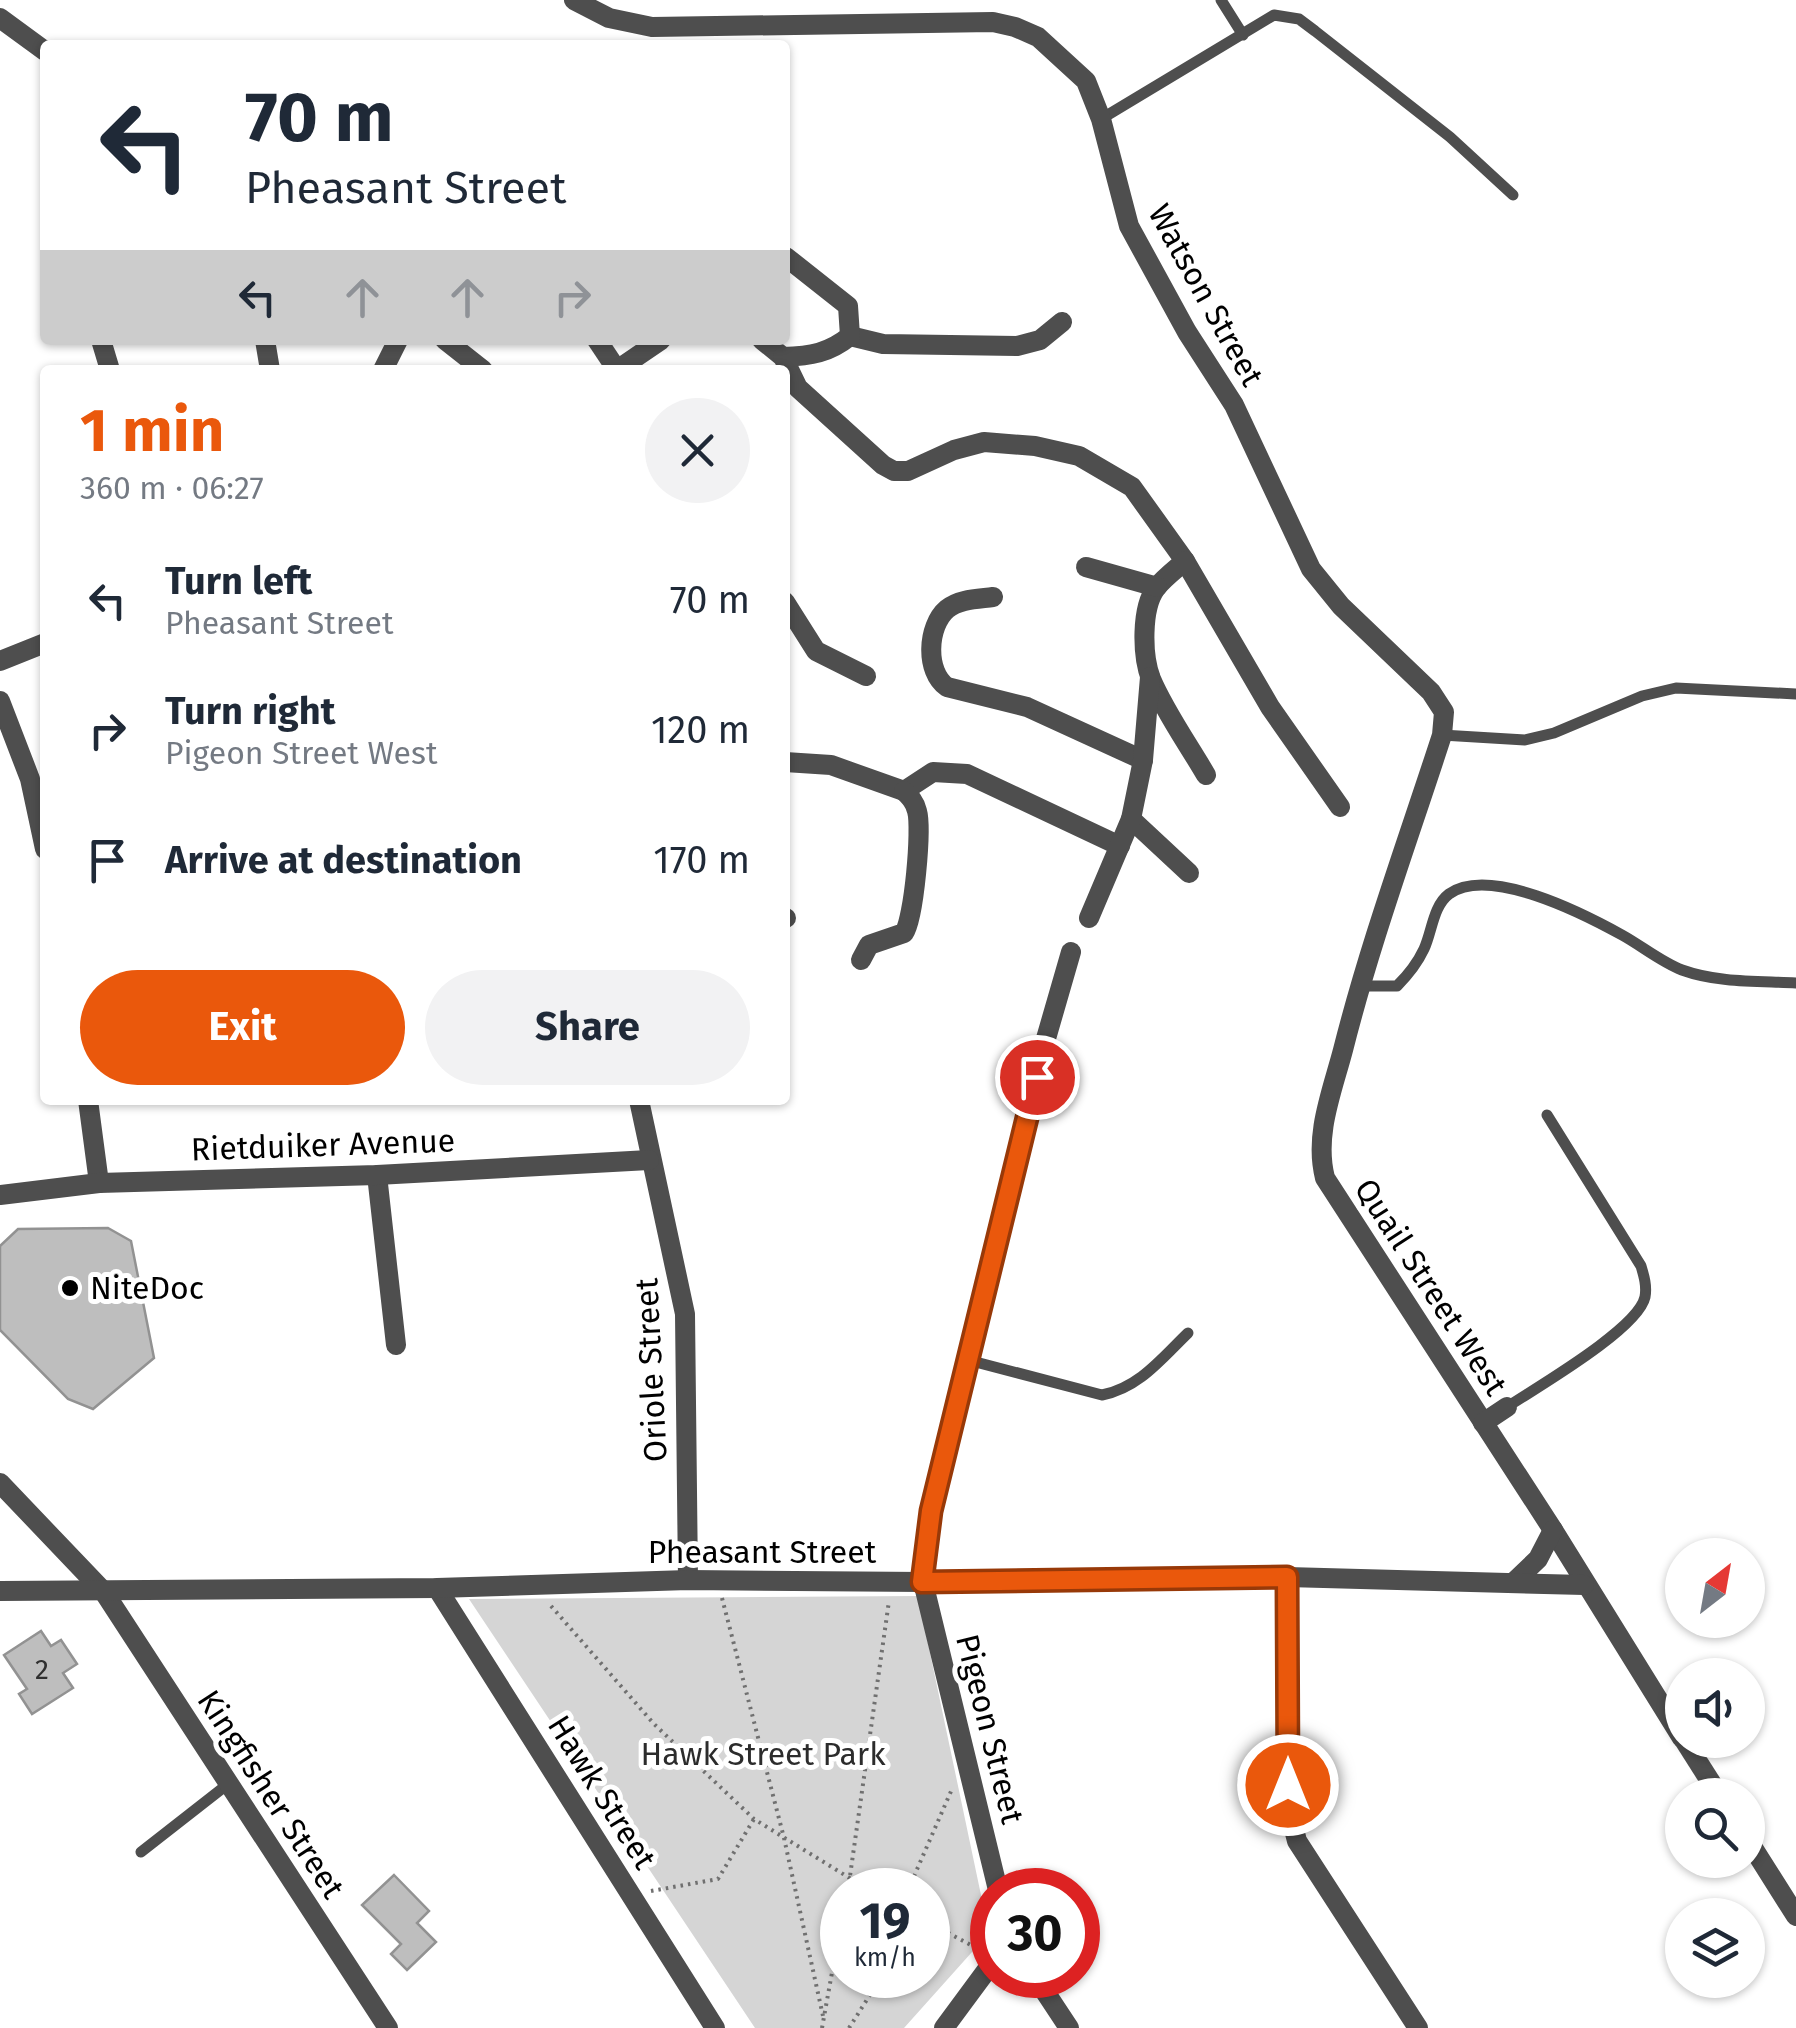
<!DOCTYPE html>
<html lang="en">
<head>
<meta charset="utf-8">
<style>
	body { margin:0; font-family:"Fira Sans",sans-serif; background:#f2f2f3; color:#1f2937; height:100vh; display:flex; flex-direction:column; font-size:38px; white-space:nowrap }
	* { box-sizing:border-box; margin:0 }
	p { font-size:32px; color:#747a83 }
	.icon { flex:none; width:55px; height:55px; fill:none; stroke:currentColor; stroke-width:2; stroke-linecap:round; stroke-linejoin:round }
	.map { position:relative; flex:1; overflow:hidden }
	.side { position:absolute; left:40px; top:365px; width:750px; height:740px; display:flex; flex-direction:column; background:#fff; border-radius:10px; box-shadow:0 2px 8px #0004 }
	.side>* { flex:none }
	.top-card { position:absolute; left:40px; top:40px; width:750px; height:305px; border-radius:10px; box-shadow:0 2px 8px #0004; background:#fff; color:#1f2937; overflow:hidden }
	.needle { width:65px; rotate:31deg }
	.fabs { position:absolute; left:1665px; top:1538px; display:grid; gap:20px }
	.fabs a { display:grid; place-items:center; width:100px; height:100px; border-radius:50%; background:#fff; box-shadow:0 2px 8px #0004; font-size:50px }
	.speed { position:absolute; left:820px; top:1868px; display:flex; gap:20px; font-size:50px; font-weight:700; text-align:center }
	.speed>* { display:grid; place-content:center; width:130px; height:130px; border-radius:50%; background:#fff; box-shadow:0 2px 8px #0004; line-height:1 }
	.speed small { font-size:25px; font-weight:400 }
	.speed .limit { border:15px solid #d22; background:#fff; color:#111 }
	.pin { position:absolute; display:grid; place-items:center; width:85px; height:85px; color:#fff; margin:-42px; border:5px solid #fff; border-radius:50%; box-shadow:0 2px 10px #0007 }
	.me { position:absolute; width:110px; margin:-55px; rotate:0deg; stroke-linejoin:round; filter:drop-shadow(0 0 8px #0008) }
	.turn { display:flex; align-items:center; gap:35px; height:210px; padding:0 40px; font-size:45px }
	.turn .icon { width:130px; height:130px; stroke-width:2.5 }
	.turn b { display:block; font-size:70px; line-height:85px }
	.lanes { display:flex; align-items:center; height:95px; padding:0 40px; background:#0003; justify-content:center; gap:50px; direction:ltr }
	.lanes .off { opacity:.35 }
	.round { display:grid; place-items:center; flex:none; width:105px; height:105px; border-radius:52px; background:#f2f2f3 }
	.summary { display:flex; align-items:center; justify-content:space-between; height:170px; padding:0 40px }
	h1 { font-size:60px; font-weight:700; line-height:75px; color:#ea580c }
	.primary-button { display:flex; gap:20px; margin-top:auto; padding:20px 40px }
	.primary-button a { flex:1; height:115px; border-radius:60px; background:#ea580c; color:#fff; font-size:40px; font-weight:700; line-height:115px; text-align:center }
	.primary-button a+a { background:#f2f2f3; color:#1f2937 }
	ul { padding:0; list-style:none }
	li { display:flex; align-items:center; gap:30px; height:130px; padding:0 40px }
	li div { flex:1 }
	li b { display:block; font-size:38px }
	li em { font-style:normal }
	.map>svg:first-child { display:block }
	.green { fill:#d5d5d5; fill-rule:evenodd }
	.building { fill:#bebebe; stroke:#929292; stroke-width:2.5 }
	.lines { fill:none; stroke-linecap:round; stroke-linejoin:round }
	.path { stroke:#707070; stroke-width:4; stroke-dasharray:2.5 5; stroke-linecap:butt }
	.lane { stroke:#4e4e4e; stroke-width:11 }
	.street { stroke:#4e4e4e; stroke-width:20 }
	.route-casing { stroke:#983908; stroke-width:25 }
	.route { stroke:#ea580c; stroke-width:18 }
	.poi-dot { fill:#000; stroke:#fff; stroke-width:4 }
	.labels { text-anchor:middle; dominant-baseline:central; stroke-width:10; stroke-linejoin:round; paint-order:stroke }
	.number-label { font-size:28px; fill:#303030 }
	.street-label { font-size:32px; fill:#000; stroke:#fff }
	.poi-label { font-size:32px; fill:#000; stroke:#fff; text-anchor:start }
	.park-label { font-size:32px; fill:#2c2c2c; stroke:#fff }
</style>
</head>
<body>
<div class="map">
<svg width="1796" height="2028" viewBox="0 0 1796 2028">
	<rect width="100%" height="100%" fill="#fff"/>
	<path class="green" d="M918 1596 989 1933 904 2028H755L469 1599ZM842 1890H928V1975H842Z"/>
	<g class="building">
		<polygon points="108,1228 131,1241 154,1358 93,1409 68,1399 0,1330 0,1246 18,1229"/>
		<polygon points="41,1631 51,1646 61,1640 77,1664 63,1673 73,1688 32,1714 19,1694 27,1689 4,1655"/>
		<polygon points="394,1875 429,1911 417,1923 436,1942 407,1970 391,1954 401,1944 362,1905"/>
	</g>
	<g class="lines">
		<g class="path">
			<polyline points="722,1598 784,1838 823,2016"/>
			<polyline points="551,1606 654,1724 754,1819 869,1890"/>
			<polyline points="848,1890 889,1601"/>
			<polyline points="908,1890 952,1789"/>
			<polyline points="651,1891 718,1879 754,1819"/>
			<polyline points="928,1922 980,1950"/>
			<polyline points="822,2028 842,1917"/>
			<polyline points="849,2028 875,1987 879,1975"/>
		</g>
		<g class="lane">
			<polyline points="1221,0 1243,35"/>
			<polyline points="1101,119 1274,15 1299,19 1315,31 1450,137 1513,195"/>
			<polyline points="1442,735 1525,740 1554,733 1642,696 1676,688 1796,694"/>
			<path d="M1359 986H1397C1408 975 1417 964 1424 949 1432 932 1433 906 1449 894 1489 865 1584 914 1622 935 1642 946 1661 962 1682 970 1718 983 1758 981 1796 983"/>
			<path d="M968 1360 1102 1395C1139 1388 1162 1358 1188 1333"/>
			<path d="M1507 1407C1537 1387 1638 1329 1645 1297 1647 1286 1644 1276 1641 1266L1547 1115"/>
			<polyline points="141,1852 228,1784"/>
		</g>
		<g class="street">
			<path d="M574 0 609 18 652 27 993 22 1015 27 1038 37 1086 81 1101 119 1129 226 1187 332 1234 405 1311 569 1341 606 1431 692 1444 712 1442 735C1408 840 1370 943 1343 1050 1332 1092 1314 1135 1325 1178L1553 1530 1682 1738"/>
			<polyline points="0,18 45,51"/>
			<polyline points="850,336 883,344 1017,346 1040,340 1062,322"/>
			<polyline points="101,340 110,370"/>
			<polyline points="265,340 270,370"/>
			<polyline points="445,340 483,370"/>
			<polyline points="597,340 617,370"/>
			<polyline points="762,340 783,357 798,388 883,465 894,471 908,471 954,450 984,442 1035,446 1079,456 1132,487 1185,561 1270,707 1340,807"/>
			<path d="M783 357C811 356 829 353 850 336L848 306 786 257"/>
			<polyline points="383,370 398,340"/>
			<polyline points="617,370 661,340"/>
			<path d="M1185 561C1176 569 1164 578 1156 588 1141 608 1142 656 1151 679 1165 712 1188 744 1206 775"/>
			<polyline points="1086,567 1157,587"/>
			<path d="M993 597C978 599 959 599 947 609 927 626 925 672 947 687L1027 707 1143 760"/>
			<polyline points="785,602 816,651 866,676"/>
			<polyline points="0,661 45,643"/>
			<polyline points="0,701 30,779 45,849"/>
			<polyline points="785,762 831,765 904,791 933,772 967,774 1120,846"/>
			<polyline points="1131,819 1189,873"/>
			<polyline points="785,918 786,918"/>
			<polyline points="1089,918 1131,819 1143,760 1150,677"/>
			<path d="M861 960 869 945 904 933C914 919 922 828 917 811 915 802 910 797 904 791"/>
			<polyline points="88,1100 99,1183"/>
			<polyline points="639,1100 685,1314 688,1580"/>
			<polyline points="377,1175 396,1345"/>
			<polyline points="0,1195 99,1183 377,1175 649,1160"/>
			<polyline points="1483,1423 1507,1407"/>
			<polyline points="0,1483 104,1592 388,2028"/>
			<polyline points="1287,1577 1287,1802 1297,1841 1418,2028"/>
			<polyline points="1513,1583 1538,1559 1553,1530"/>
			<polyline points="437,1588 715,2028"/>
			<polyline points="0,1591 437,1588 688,1580 923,1582 1287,1577 1584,1585"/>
			<polyline points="1684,1740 1719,1795"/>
			<polyline points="1748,1840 1796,1916"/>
			<polyline points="998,1890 923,1582 931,1511 1045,1042 1071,952"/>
			<polyline points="1034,1975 1069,2028"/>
			<polyline points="944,2028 992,1963"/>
		</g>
	</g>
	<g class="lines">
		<defs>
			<polyline id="route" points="1037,1077 931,1511 922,1582 1287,1577 1288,1785"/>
		</defs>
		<use href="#route" class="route-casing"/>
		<use href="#route" class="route"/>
	</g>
	<circle class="poi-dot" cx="70" cy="1288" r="10"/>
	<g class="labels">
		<g class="number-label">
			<text x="42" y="1669">2</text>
		</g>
		<g class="street-label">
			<text transform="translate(1206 295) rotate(61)">Watson Street</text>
			<text transform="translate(323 1145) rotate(-2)">Rietduiker Avenue</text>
			<text transform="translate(1431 1287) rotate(57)">Quail Street West</text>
			<text transform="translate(651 1370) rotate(-93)">Oriole Street</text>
			<text x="762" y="1552">Pheasant Street</text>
			<text transform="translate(990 1729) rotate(76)">Pigeon Street</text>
			<text transform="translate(602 1792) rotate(58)">Hawk Street</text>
			<text transform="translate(271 1794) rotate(57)">Kingfisher Street</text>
		</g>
		<g class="poi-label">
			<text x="90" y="1288">NiteDoc</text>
		</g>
		<g class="park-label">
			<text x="763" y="1754">Hawk Street Park</text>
		</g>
	</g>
</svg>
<div class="fabs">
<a><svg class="needle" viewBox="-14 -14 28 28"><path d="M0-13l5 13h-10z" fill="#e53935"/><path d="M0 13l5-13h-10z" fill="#747a83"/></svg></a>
<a><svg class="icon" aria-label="sound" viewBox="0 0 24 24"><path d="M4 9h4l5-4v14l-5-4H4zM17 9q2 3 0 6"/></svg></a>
<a><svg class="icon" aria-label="search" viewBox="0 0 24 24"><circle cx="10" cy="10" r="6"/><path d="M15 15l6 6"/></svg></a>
<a><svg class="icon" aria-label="layers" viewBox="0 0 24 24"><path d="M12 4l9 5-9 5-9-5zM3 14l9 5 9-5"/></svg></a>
</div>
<div class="speed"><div>19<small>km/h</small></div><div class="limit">30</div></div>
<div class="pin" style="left:1037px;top:1077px;background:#d93025"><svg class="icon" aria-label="arrive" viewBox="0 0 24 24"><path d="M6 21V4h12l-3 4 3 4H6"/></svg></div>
<svg class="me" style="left:1288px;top:1785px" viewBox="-20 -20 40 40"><circle r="17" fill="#ea580c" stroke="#fff" stroke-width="3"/><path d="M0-11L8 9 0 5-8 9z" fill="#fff"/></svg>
<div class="top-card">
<div class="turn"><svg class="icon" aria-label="left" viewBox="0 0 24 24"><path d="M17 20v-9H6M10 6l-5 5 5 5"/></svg><div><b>70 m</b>Pheasant Street</div></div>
<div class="lanes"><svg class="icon" aria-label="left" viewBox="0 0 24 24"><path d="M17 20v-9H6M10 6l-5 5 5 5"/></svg><svg class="icon off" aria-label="ahead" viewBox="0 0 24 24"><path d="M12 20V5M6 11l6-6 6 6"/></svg><svg class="icon off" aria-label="ahead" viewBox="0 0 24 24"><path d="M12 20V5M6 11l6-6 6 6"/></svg><svg class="icon off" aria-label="right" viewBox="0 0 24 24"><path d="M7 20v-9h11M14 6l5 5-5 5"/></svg></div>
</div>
<section class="side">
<div class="summary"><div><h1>1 min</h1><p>360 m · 06:27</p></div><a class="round"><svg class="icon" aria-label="close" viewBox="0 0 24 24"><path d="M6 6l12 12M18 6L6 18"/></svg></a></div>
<ul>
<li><svg class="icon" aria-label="left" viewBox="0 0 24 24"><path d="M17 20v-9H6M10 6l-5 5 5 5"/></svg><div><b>Turn left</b><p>Pheasant Street</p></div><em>70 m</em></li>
<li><svg class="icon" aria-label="right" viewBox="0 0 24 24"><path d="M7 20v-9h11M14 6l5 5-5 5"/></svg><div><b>Turn right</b><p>Pigeon Street West</p></div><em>120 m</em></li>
<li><svg class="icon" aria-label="arrive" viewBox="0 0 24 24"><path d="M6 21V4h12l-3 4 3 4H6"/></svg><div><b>Arrive at destination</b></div><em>170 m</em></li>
</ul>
<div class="primary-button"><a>Exit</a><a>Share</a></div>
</section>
</div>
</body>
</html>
